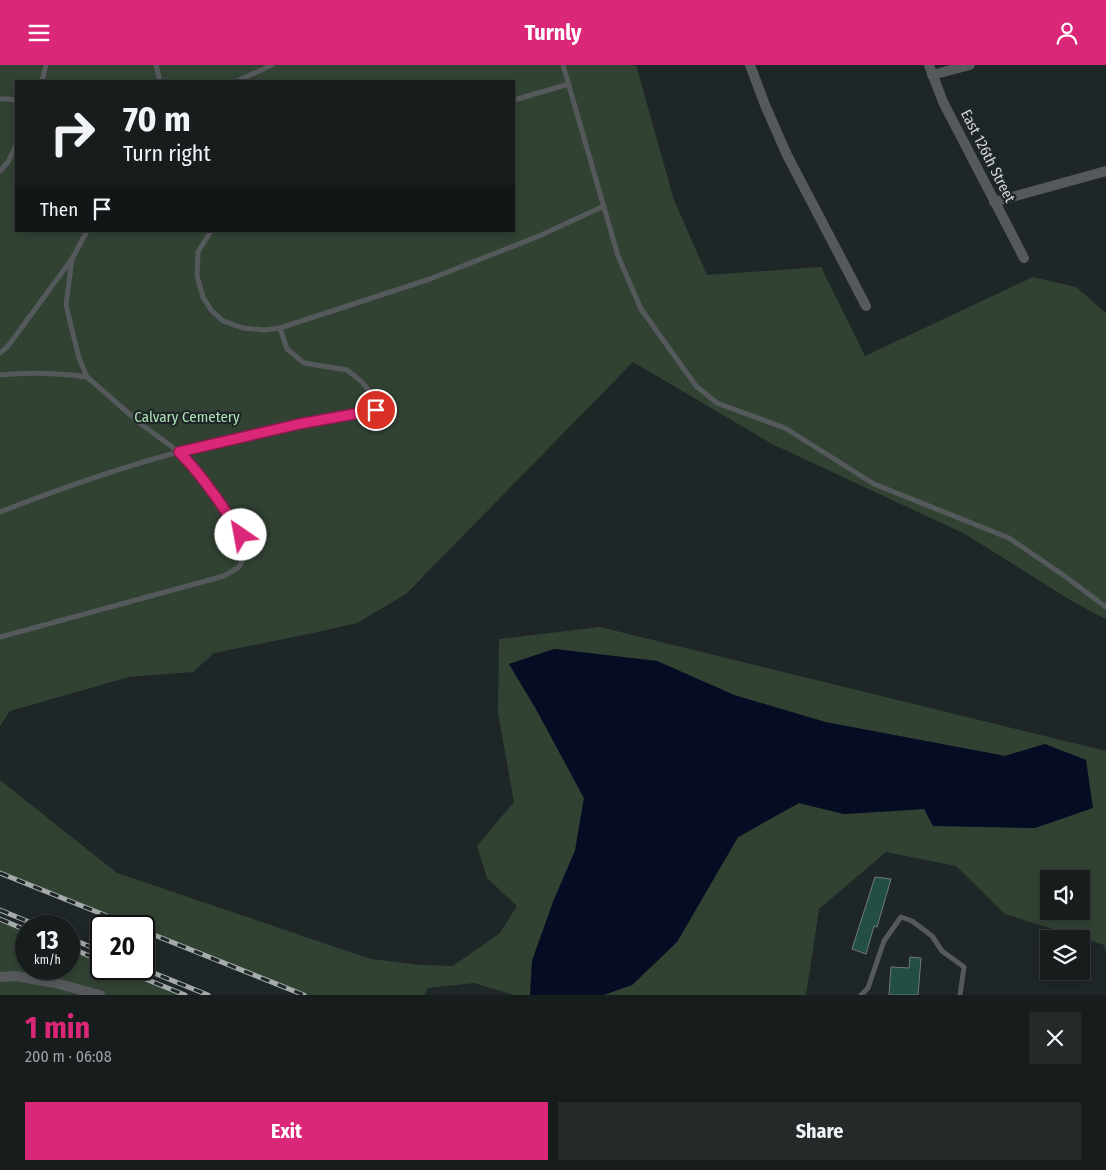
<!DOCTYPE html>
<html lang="en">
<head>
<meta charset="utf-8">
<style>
	body { margin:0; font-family:"Fira Sans Condensed",sans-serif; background:#24292a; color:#f1f3f6; height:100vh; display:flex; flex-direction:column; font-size:19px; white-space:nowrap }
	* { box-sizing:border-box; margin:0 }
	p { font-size:16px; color:#9ea1a4 }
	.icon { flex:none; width:28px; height:28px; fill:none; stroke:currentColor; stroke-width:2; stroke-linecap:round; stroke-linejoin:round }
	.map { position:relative; height:930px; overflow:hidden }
	.panel { display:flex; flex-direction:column; background:#171c1d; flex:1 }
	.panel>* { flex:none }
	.hud { position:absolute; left:15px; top:15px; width:500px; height:152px; border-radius:0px; box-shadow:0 2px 8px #0003,0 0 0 1px #363a3b; background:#171c1d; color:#f1f3f6; overflow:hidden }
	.controls { position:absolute; left:1040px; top:805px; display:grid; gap:10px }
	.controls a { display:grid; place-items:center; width:50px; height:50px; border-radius:0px; background:#171c1d; box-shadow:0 2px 8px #0003,0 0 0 1px #363a3b; font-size:25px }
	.speed { position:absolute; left:15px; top:850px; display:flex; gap:10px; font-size:25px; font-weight:700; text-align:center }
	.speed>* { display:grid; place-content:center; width:65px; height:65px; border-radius:50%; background:#171c1d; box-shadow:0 2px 8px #0003,0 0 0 1px #363a3b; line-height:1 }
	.speed small { font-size:12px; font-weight:400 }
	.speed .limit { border:2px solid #111; border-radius:8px; background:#fff; color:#111 }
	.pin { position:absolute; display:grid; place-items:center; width:42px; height:42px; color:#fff; margin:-21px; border:2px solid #fff; border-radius:50%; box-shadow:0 1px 5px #0007 }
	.me { position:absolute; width:55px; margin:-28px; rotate:327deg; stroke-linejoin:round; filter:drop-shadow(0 0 4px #0008) }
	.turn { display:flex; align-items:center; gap:18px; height:105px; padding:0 25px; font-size:22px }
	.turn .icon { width:65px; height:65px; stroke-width:2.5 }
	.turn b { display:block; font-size:35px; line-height:42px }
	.then { display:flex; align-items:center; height:48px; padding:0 25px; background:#0003; gap:10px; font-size:19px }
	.round { display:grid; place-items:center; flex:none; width:52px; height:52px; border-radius:0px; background:#24292a }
	.overview { display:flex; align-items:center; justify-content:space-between; height:85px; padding:0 25px }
	h1 { font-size:30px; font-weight:700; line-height:38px; color:#db2777 }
	.action { display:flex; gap:10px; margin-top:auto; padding:10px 25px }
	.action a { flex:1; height:58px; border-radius:0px; background:#db2777; color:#fff; font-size:20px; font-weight:700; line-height:58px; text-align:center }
	.action a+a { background:#24292a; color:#f1f3f6 }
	header { display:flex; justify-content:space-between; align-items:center; height:65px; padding:0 25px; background:#db2777; color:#fff; font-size:22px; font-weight:700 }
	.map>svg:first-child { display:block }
	.green { fill:#314233; fill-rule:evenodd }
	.water { fill:#050c24 }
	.building { fill:#224e44; stroke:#727a78 }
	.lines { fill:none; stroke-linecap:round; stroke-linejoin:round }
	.service { stroke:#56595b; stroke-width:5 }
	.minor { stroke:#56595b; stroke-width:10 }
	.rail-casing { stroke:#a5aaab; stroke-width:5 }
	.rail { stroke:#1f2627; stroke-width:3; stroke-dasharray:9; stroke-linecap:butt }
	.route-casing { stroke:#8e194d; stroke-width:12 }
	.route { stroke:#db2777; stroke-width:9 }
	.labels { text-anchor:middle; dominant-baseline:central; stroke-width:4.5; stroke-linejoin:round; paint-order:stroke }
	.street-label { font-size:15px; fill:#d2d6d7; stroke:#1f2627 }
	.park-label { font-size:15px; fill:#ade0b3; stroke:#1f2627 }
</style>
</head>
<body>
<header><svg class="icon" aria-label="menu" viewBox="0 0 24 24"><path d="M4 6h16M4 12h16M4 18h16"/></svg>Turnly<svg class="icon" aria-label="person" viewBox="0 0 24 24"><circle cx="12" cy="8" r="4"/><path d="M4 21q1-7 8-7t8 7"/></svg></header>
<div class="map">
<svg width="1106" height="930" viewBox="0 0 1106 930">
	<rect width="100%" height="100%" fill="#1f2627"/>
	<g class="green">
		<path d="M0 0H636L674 135 707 210 821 202 865 291 1033 212 1076 222 1106 248V554L1075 538 965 469 772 379 633 297 406 529 357 558 318 567 214 588 193 607 129 612 10 646 0 661ZM16 16H514V166H16Z"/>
		<path d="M600 562 1106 686V887L1104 880 1005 849 956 801 886 787 819 844 806 930H603L632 920 677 877 738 772 799 738 844 749 924 744 1045 679 1005 691 825 657 734 630 657 596 554 584 509 599 536 644 584 733 575 786 553 837 532 896 530 930H514L474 918 428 923 425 930H304L144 866V861H132L0 808V715L117 808 371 894 420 900 453 901 500 868 517 841 487 813 477 781 514 737 498 648 499 574ZM1049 814H1081V846H1049Z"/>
		<polygon points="0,854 26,865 26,904 69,904 69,883 101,896 101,904 121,904 185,930 0,930"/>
	</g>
	<polygon class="water" points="554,584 657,596 734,630 825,657 1005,691 1045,679 1086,695 1093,743 1035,763 933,761 924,744 844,749 799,738 738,772 677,877 632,920 603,930 530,930 532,896 553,837 575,786 584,733 536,644 509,599"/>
	<g class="building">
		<polygon points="875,812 891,814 877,862 874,861 866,889 852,884"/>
		<polygon points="910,892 921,893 918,930 889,930 891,902 909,903"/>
	</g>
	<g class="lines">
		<g class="service">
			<polyline points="156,0 160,16"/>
			<polyline points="563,0 618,191 641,244 696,321 717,338 785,363 874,419 1009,473 1066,512 1106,542"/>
			<polyline points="42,16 46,0"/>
			<polyline points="237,16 272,0"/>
			<polyline points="0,34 10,34 16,36"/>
			<polyline points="514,35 569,19"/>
			<polyline points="0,106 8,97 16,80"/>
			<polyline points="211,166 198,187 197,211 203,232 211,245 223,256 243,263 264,265 280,263 430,214 539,171 604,141"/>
			<polyline points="0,288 8,281 72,194 87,166"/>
			<path d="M0 310C30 307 58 308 87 312"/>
			<path d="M0 447C59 424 118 403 179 387 244 369 310 357 376 345L372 330 362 317 347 305 304 298 287 284 280 263"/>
			<polyline points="0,572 224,511 239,502 243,494 244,483 241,470 231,454 191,399 179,387 141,359 87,312 79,293 66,240 72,194"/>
			<polyline points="861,930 868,923 884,876 901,852 912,856 932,871 942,886 964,902 960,930"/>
		</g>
		<g class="minor">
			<polyline points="750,0 765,40 787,90 866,241"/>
			<polyline points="929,0 943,37 1024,193"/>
			<polyline points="932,10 970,0"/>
			<polyline points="994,137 1106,106"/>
			<polyline points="0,912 16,911 55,918 100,930"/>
		</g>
		<defs>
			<g id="rail">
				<polyline points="0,808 132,861"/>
				<polyline points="0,845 39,861"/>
				<polyline points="0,854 26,865"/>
				<polyline points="144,866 304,930"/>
				<polyline points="69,873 101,886"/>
				<polyline points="69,882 101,896"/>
				<polyline points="121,904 185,930"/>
				<polyline points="144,904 208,930"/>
			</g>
		</defs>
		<use href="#rail" class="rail-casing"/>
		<use href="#rail" class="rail"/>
	</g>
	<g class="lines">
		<defs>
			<path id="route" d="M241 470C223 441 203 411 179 387L299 359 376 345"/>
		</defs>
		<use href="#route" class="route-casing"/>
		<use href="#route" class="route"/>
	</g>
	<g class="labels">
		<g class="street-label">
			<text transform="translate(988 91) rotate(63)">East 126th Street</text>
		</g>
		<g class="park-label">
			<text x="187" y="352">Calvary Cemetery</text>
		</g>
	</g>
</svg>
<div class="controls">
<a><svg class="icon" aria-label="sound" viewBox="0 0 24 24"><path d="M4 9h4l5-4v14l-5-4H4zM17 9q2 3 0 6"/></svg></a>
<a><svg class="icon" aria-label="layers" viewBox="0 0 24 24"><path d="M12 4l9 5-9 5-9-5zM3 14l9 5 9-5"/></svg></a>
</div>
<div class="speed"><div>13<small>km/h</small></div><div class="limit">20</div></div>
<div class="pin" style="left:376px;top:345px;background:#d93025"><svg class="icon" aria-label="arrive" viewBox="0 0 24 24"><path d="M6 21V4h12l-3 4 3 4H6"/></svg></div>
<svg class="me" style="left:241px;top:470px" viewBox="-20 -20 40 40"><circle r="19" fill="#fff"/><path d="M0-13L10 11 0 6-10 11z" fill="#db2777"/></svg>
<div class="hud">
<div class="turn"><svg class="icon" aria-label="right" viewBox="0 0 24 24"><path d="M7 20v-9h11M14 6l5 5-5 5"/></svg><div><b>70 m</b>Turn right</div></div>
<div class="then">Then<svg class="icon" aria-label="arrive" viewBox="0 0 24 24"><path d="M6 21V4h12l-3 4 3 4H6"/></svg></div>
</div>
</div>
<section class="panel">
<div class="overview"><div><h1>1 min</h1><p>200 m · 06:08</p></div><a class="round"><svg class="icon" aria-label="close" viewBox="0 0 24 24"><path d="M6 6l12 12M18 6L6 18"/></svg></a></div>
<div class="action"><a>Exit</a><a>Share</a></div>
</section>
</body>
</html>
